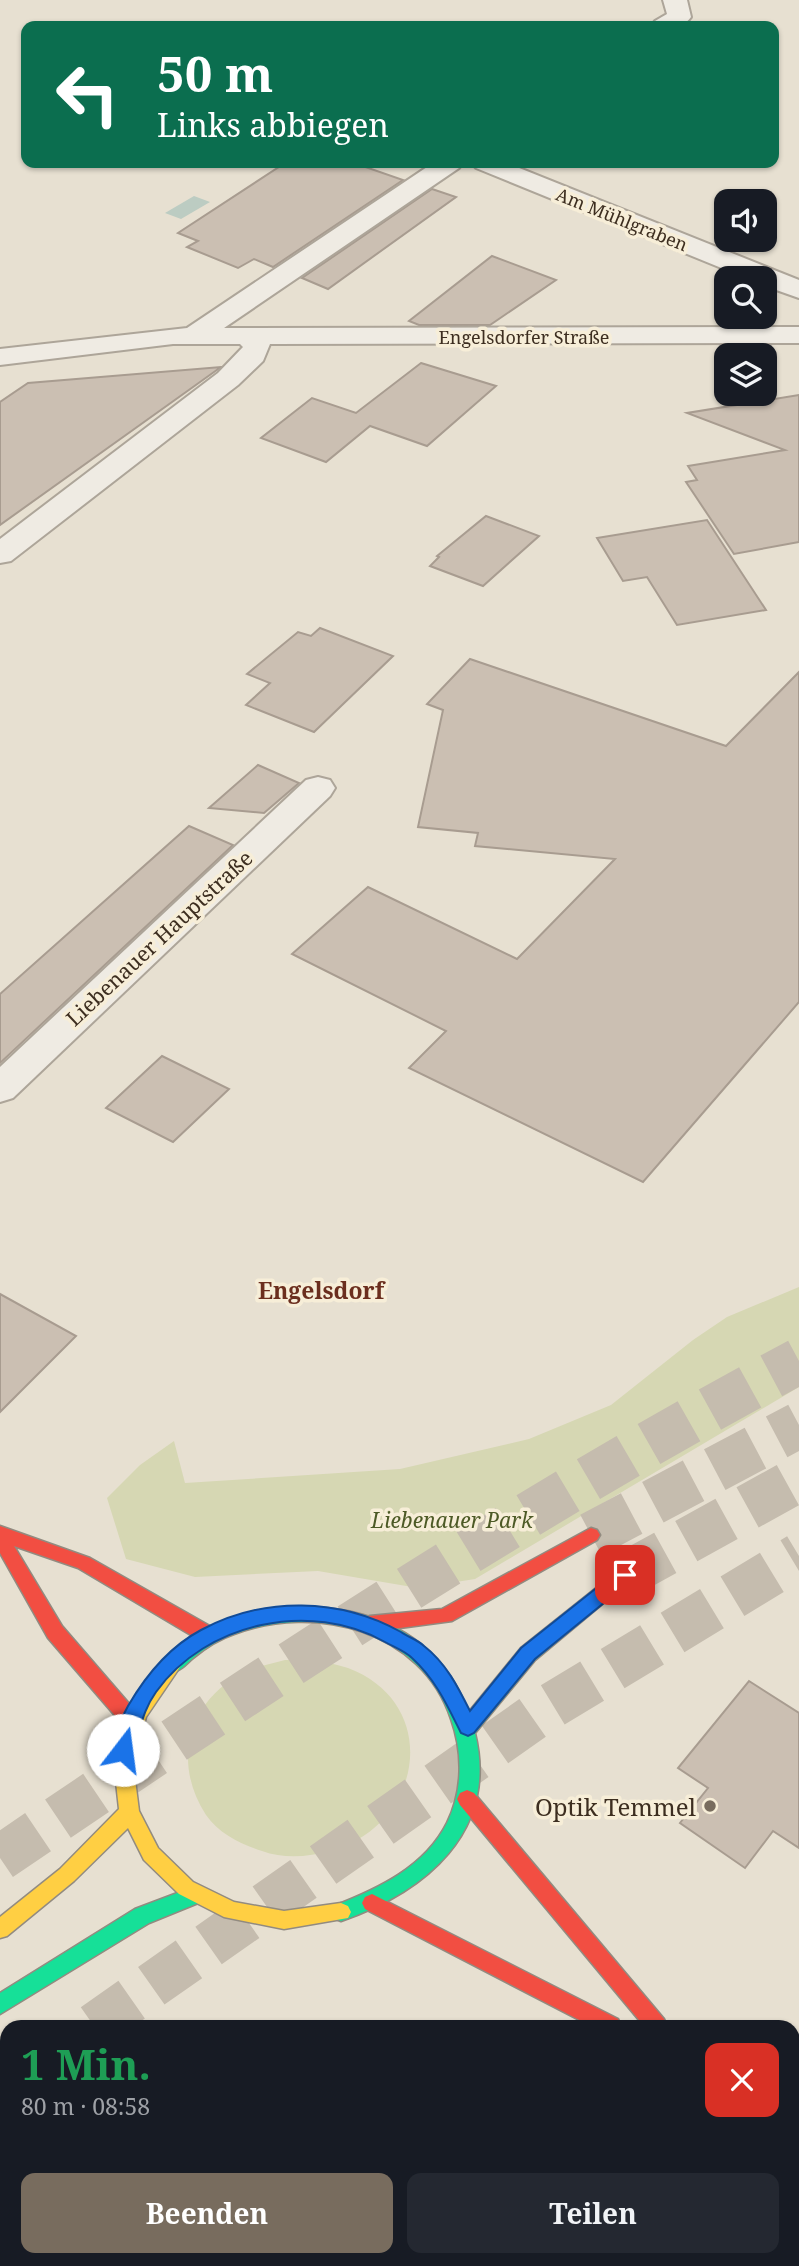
<!DOCTYPE html>
<html lang="de">
<head>
<meta charset="utf-8">
<style>
	body { margin:0; font-family:"Noto Serif",serif; background:#242831; color:#f1f3f6; height:100vh; display:flex; flex-direction:column; font-size:26px; white-space:nowrap }
	* { box-sizing:border-box; margin:0 }
	p { font-size:23px; color:#9ea1a6 }
	.icon { flex:none; width:38px; height:38px; fill:none; stroke:currentColor; stroke-width:2; stroke-linecap:round; stroke-linejoin:round }
	.map { position:relative; flex:1; overflow:hidden }
	.sheet { position:absolute; left:0px; top:2020px; width:800px; height:247px; display:flex; flex-direction:column; background:#171b24; border-radius:21px 21px 0 0; box-shadow:0 2px 5px #0004 }
	.sheet>* { flex:none }
	.hud { position:absolute; left:21px; top:21px; width:758px; height:147px; border-radius:14px; box-shadow:0 2px 5px #0004; background:#0b6e4f; color:#fff; overflow:hidden }
	.buttons { position:absolute; left:714px; top:189px; display:grid; gap:14px }
	.buttons a { display:grid; place-items:center; width:63px; height:63px; border-radius:14px; background:#171b24; box-shadow:0 2px 5px #0004; font-size:35px }
	.pin { position:absolute; display:grid; place-items:center; width:60px; height:60px; color:#fff; margin:-30px; border-radius:14px; box-shadow:0 4px 10px #0006 }
	.me { position:absolute; width:77px; margin:-38px; rotate:15deg; stroke-linejoin:round; filter:drop-shadow(0 0 5px #0008) }
	.turn { display:flex; align-items:center; gap:24px; height:147px; padding:0 21px; font-size:32px }
	.turn .icon { width:91px; height:91px; stroke-width:2.5 }
	.turn b { display:block; font-size:49px; line-height:60px }
	.round { display:grid; place-items:center; flex:none; width:74px; height:74px; border-radius:14px; background:#242831 }
	.headline { display:flex; align-items:center; justify-content:space-between; height:119px; padding:0 21px }
	h1 { font-size:42px; font-weight:700; line-height:52px; color:#1e9e55 }
	.primary-button { display:flex; gap:14px; margin-top:auto; padding:14px 21px }
	.primary-button a { flex:1; height:80px; border-radius:14px; background:#786c5e; color:#fff; font-size:28px; font-weight:700; line-height:80px; text-align:center }
	.primary-button a+a { background:#242831; color:#f1f3f6 }
	.map>svg:first-child { display:block }
	.green { fill:#d6d7b3 }
	.water { fill:#bcccc2 }
	.building { fill:#cbbfb2; stroke:#a89c90; stroke-width:2 }
	.lines { fill:none; stroke-linecap:round; stroke-linejoin:round }
	.primary-tunnel { stroke:#c5bcae; stroke-width:46; stroke-dasharray:46 24; stroke-linecap:butt }
	.street-casing { stroke:#ada599; stroke-width:4 }
	.fast-casing { stroke:#928b80; stroke-width:3 }
	.slow-casing { stroke:#928b80; stroke-width:3 }
	.jam-casing { stroke:#928b80; stroke-width:3 }
	.street { fill:#efebe3; fill-rule:evenodd }
	.fast { fill:#16e098; fill-rule:evenodd }
	.slow { fill:#ffcf43; fill-rule:evenodd }
	.jam { fill:#f24e42; fill-rule:evenodd }
	.route { fill:#1a73e8; stroke:#114b97; stroke-width:2 }
	.poi-dot { fill:#786c5e; stroke:#f7eed8; stroke-width:2.5 }
	.labels { text-anchor:middle; dominant-baseline:central; stroke-width:7; stroke-linejoin:round; paint-order:stroke }
	.far-street-label { font-size:18px; fill:#3d2e20; stroke:#f7eed8 }
	.street-label { font-size:21px; fill:#3d2e20; stroke:#f7eed8 }
	.park-label { font-size:21px; font-style:italic; fill:#4d5a26; stroke:#f7eed8 }
	.neighbourhood-label { font-size:23px; font-weight:bold; fill:#6b2e1e; stroke:#f7eed8 }
	.near-poi-label { font-size:24px; fill:#3d2e20; stroke:#f7eed8; text-anchor:end }
</style>
</head>
<body>
<div class="map">
<svg width="799" height="2266" viewBox="0 0 799 2266">
	<rect width="100%" height="100%" fill="#e7e0d1"/>
	<g class="green">
		<polygon points="799,1287 799,1387 475,1579 418,1588 318,1571 195,1577 126,1559 107,1498 140,1465 174,1441 185,1483 400,1469 529,1439 611,1405 693,1340 727,1317"/>
		<path d="M285 1660C307 1660 327 1661 348 1668 443 1704 423 1826 330 1851 308 1857 284 1859 262 1851 241 1844 219 1834 206 1815 169 1758 191 1693 254 1668 264 1665 275 1663 285 1660Z"/>
		<polygon points="7,2259 264,2259 258,2266 0,2266"/>
	</g>
	<polygon class="water" points="194,196 210,202 181,219 165,213"/>
	<g class="building">
		<polygon points="285,163 354,163 403,180 273,267 254,259 238,268 187,247 198,241 178,233"/>
		<polygon points="432,189 456,197 328,289 302,278"/>
		<polygon points="492,256 556,280 490,325 419,325 409,321"/>
		<polygon points="421,363 496,386 427,446 370,426 326,462 261,438 312,398 356,413"/>
		<polygon points="221,367 0,525 0,402 28,383"/>
		<polygon points="799,395 799,542 734,554 686,482 697,480 688,466 785,450 687,413"/>
		<polygon points="486,516 539,536 483,586 430,566 439,557 437,556"/>
		<polygon points="707,520 766,610 677,625 647,577 623,581 597,538"/>
		<polygon points="320,628 393,656 314,732 246,705 270,683 247,674 298,632 311,636"/>
		<polygon points="470,659 726,746 799,672 799,1002 643,1182 409,1068 446,1031 292,954 368,887 517,959 615,859 475,846 478,833 418,827 443,710 427,704"/>
		<polygon points="258,765 299,783 264,813 209,808"/>
		<polygon points="189,826 233,845 0,1063 0,994"/>
		<polygon points="162,1056 229,1089 173,1142 106,1108"/>
		<polygon points="0,1294 76,1336 0,1412"/>
		<polygon points="749,1681 799,1713 799,1848 773,1831 745,1868 680,1823 708,1788 678,1768"/>
	</g>
	<g class="lines">
		<g class="primary-tunnel">
			<polyline points="591,1535 799,1425"/>
			<polyline points="625,1575 799,1479"/>
			<path d="M0 1858C260 1681 521 1509 799 1361"/>
			<polyline points="94,2026 541,1712 799,1556"/>
			<polyline points="0,2092 7,2088"/>
		</g>
		<defs>
			<g id="street">
				<path d="M663 0H687L691 17C682 30 666 26 651 26L655 21 667 14Z"/>
				<polygon points="433,163 463,163 459,168 224,328 799,327 799,343 270,344 263,361 238,385 11,561 0,563 0,539 218,373 243,347 240,344 173,344 0,365 0,349 187,328"/>
				<polygon points="472,163 507,163 799,280 799,298 765,286 765,278 746,278 476,168"/>
				<polygon points="318,777 330,780 335,788 330,796 13,1098 0,1102 0,1067 306,780"/>
			</g>
			<g id="fast">
				<path d="M625 1567 631 1570 634 1575 631 1580 535 1660 475 1733C499 1832 425 1892 341 1921L334 1918 331 1912 334 1906C378 1889 425 1867 447 1823 463 1790 463 1753 451 1719 422 1630 315 1603 234 1634 219 1639 205 1648 193 1658 188 1662 183 1669 176 1671 172 1672 171 1671 166 1670L164 1664C172 1646 197 1633 214 1626 306 1586 433 1607 468 1713L521 1648 619 1570Z"/>
				<polygon points="196,1886 203,1889 206,1895 203,1901 149,1923 0,2014 0,1993 135,1909"/>
				<polygon points="793,2155 799,2158 799,2183 793,2180"/>
			</g>
			<polygon id="slow" points="173,1656 180,1658 182,1664 146,1717 133,1764 139,1811 158,1848 193,1882 234,1902 284,1911 341,1903 348,1906 351,1912 348,1918 284,1929 224,1917 179,1894 144,1860 128,1828 74,1881 7,1936 0,1938 0,1917 60,1869 119,1809 114,1764 128,1714 166,1658"/>
			<g id="jam">
				<polygon points="0,1526 90,1558 215,1629 217,1635 215,1641 208,1643 201,1641 78,1568 14,1546 62,1626 138,1714 140,1720 138,1726 131,1728 124,1726 48,1638 0,1553"/>
				<polygon points="591,1528 597,1530 600,1535 597,1540 452,1621 370,1632 363,1630 361,1624 363,1618 370,1616 442,1609"/>
				<polygon points="467,1790 474,1793 664,2019 667,2026 644,2026 460,1805 457,1799 460,1793"/>
				<polygon points="372,1894 618,2019 621,2026 591,2026 365,1909 362,1903 365,1897"/>
			</g>
		</defs>
		<use href="#street" class="street-casing"/>
		<use href="#fast" class="fast-casing"/>
		<use href="#slow" class="slow-casing"/>
		<use href="#jam" class="jam-casing"/>
		<use href="#street" class="street"/>
		<use href="#fast" class="fast"/>
		<use href="#slow" class="slow"/>
		<use href="#jam" class="jam"/>
	</g>
	<path class="route" d="M625 1567 632 1570 635 1575 632 1580 535 1659 474 1733 468 1736 461 1733C447 1705 436 1680 412 1658 405 1651 394 1647 385 1642 311 1600 206 1622 156 1692 141 1713 140 1734 130 1756L123 1758 116 1756C110 1742 121 1718 128 1706 146 1675 169 1647 201 1630 264 1596 340 1598 401 1632 408 1637 418 1640 424 1646 446 1663 458 1687 470 1711L521 1648 619 1570Z"/>
	<circle class="poi-dot" cx="710" cy="1806" r="7"/>
	<g class="labels">
		<g class="far-street-label">
			<text transform="translate(622 219) rotate(22)">Am Mühlgraben</text>
			<text x="524" y="337">Engelsdorfer Straße</text>
		</g>
		<g class="street-label">
			<text transform="translate(159 938) rotate(-43)">Liebenauer Hauptstraße</text>
		</g>
		<g class="park-label">
			<text x="452" y="1520">Liebenauer Park</text>
		</g>
		<g class="neighbourhood-label">
			<text x="321" y="1290">Engelsdorf</text>
		</g>
		<g class="near-poi-label">
			<text x="696" y="1806">Optik Temmel</text>
		</g>
	</g>
</svg>
<div class="buttons">
<a><svg class="icon" aria-label="sound" viewBox="0 0 24 24"><path d="M4 9h4l5-4v14l-5-4H4zM17 9q2 3 0 6"/></svg></a>
<a><svg class="icon" aria-label="search" viewBox="0 0 24 24"><circle cx="10" cy="10" r="6"/><path d="M15 15l6 6"/></svg></a>
<a><svg class="icon" aria-label="layers" viewBox="0 0 24 24"><path d="M12 4l9 5-9 5-9-5zM3 14l9 5 9-5"/></svg></a>
</div>
<div class="pin" style="left:625px;top:1575px;background:#d93025"><svg class="icon" aria-label="arrive" viewBox="0 0 24 24"><path d="M6 21V4h12l-3 4 3 4H6"/></svg></div>
<svg class="me" style="left:123px;top:1750px" viewBox="-20 -20 40 40"><circle r="19" fill="#fff"/><path d="M0-13L10 11 0 6-10 11z" fill="#1a73e8"/></svg>
<div class="hud">
<div class="turn"><svg class="icon" aria-label="left" viewBox="0 0 24 24"><path d="M17 20v-9H6M10 6l-5 5 5 5"/></svg><div><b>50 m</b>Links abbiegen</div></div>
</div>
<section class="sheet">
<div class="headline"><div><h1>1 Min.</h1><p>80 m · 08:58</p></div><a class="round" style="background:#d93025;color:#fff"><svg class="icon" aria-label="close" viewBox="0 0 24 24"><path d="M6 6l12 12M18 6L6 18"/></svg></a></div>
<div class="primary-button"><a>Beenden</a><a>Teilen</a></div>
</section>
</div>
</body>
</html>
